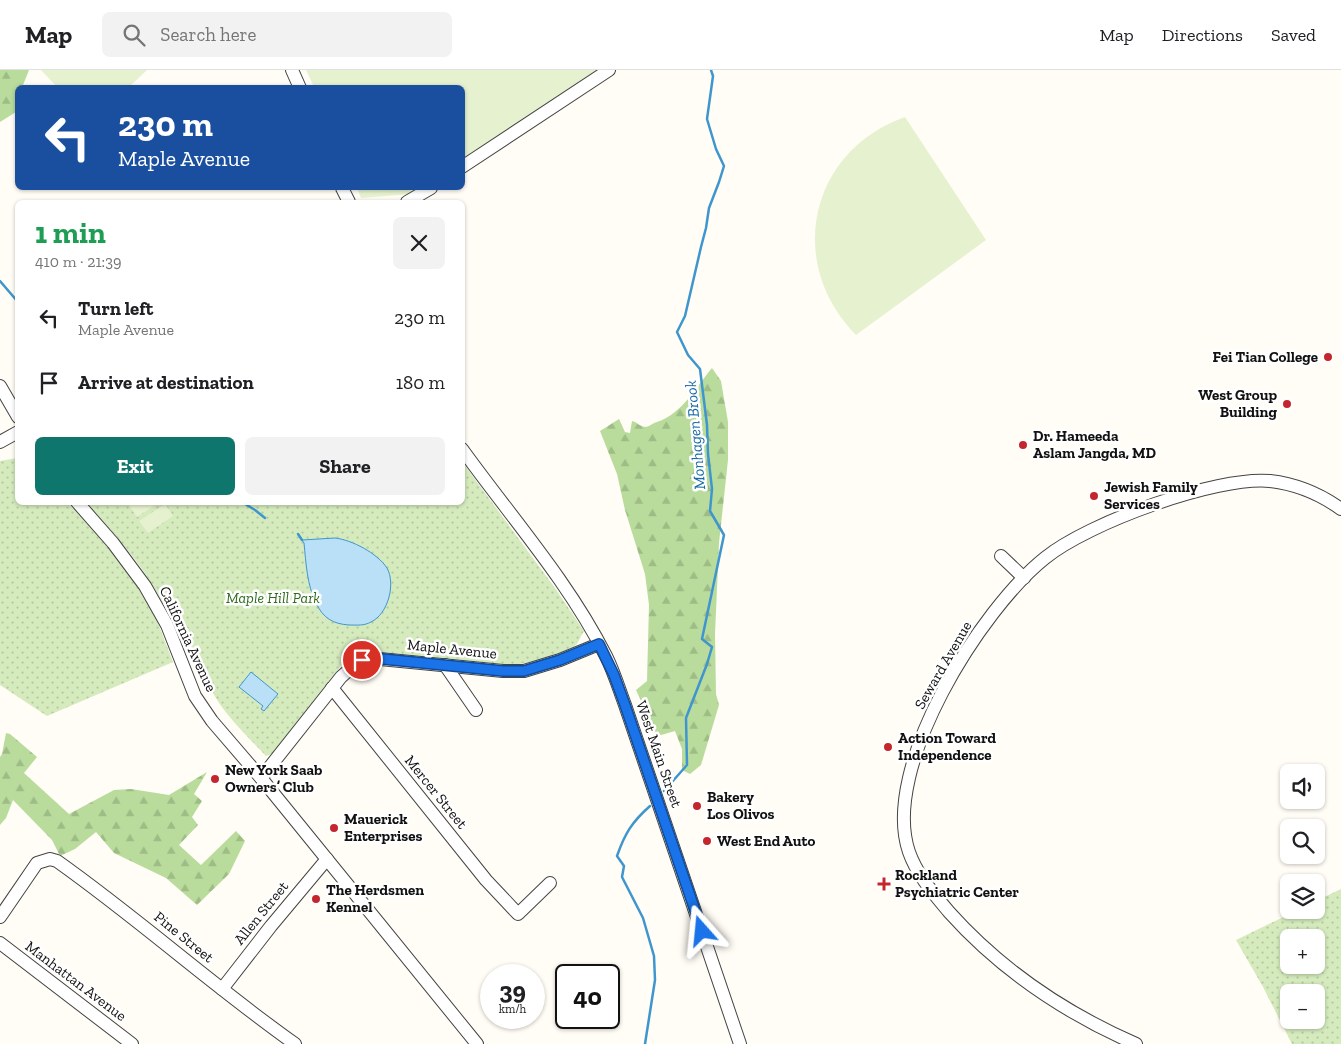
<!DOCTYPE html>
<html lang="en">
<head>
<meta charset="utf-8">
<style>
	body { margin:0; font-family:"Zilla Slab",serif; background:#f2f2f2; color:#202124; height:100vh; display:flex; flex-direction:column; font-size:19px; white-space:nowrap }
	* { box-sizing:border-box; margin:0 }
	p { font-size:16px; color:#757577 }
	.icon { flex:none; width:28px; height:28px; fill:none; stroke:currentColor; stroke-width:2; stroke-linecap:round; stroke-linejoin:round }
	.map { position:relative; flex:1; overflow:hidden }
	.sheet { position:absolute; left:15px; top:130px; width:450px; height:305px; display:flex; flex-direction:column; background:#fff; border-radius:8px; box-shadow:0 1px 4px #0004 }
	.sheet>* { flex:none }
	.top-card { position:absolute; left:15px; top:15px; width:450px; height:105px; border-radius:8px; box-shadow:0 1px 4px #0004; background:#1a4fa0; color:#fff; overflow:hidden }
	.tools { position:absolute; left:1280px; top:694px; display:grid; gap:10px }
	.tools a { display:grid; place-items:center; width:45px; height:45px; border-radius:8px; background:#fff; box-shadow:0 1px 4px #0004; font-size:25px }
	.speed { position:absolute; left:480px; top:894px; display:flex; gap:10px; font-size:25px; font-weight:700; text-align:center }
	.speed>* { display:grid; place-content:center; width:65px; height:65px; border-radius:50%; background:#fff; box-shadow:0 1px 4px #0004; line-height:1 }
	.speed small { font-size:12px; font-weight:400 }
	.speed .limit { border:2px solid #111; border-radius:8px; background:#fff; color:#111 }
	.pin { position:absolute; display:grid; place-items:center; width:42px; height:42px; color:#fff; margin:-21px; border:2px solid #fff; border-radius:50%; box-shadow:0 1px 5px #0007 }
	.me { position:absolute; width:55px; margin:-28px; rotate:342deg; stroke-linejoin:round; filter:drop-shadow(0 0 4px #0008) }
	.turn { display:flex; align-items:center; gap:18px; height:105px; padding:0 20px; font-size:22px }
	.turn .icon { width:65px; height:65px; stroke-width:2.5 }
	.turn b { display:block; font-size:35px; line-height:42px }
	.round { display:grid; place-items:center; flex:none; width:52px; height:52px; border-radius:8px; background:#f2f2f2 }
	.summary { display:flex; align-items:center; justify-content:space-between; height:85px; padding:0 20px }
	h1 { font-size:30px; font-weight:700; line-height:38px; color:#1e9e55 }
	.button { display:flex; gap:10px; margin-top:auto; padding:10px 20px }
	.button a { flex:1; height:58px; border-radius:8px; background:#0f766e; color:#fff; font-size:20px; font-weight:700; line-height:58px; text-align:center }
	.button a+a { background:#f2f2f2; color:#202124 }
	ul { padding:0; list-style:none }
	li { display:flex; align-items:center; gap:15px; height:65px; padding:0 20px }
	li div { flex:1 }
	li b { display:block; font-size:19px }
	li em { font-style:normal }
	header { display:flex; align-items:center; gap:30px; box-sizing:border-box; height:70px; padding:0 25px; background:#fff; border-bottom:1px solid #e0e0e0 }
	header strong { font-size:24px }
	nav { display:flex; gap:28px; margin-inline-start:auto; font-size:18px }
	.search { width:350px; height:45px; background:#f2f2f2; display:flex; align-items:center; gap:12px; box-sizing:border-box; padding:0 18px; border-radius:8px; color:#757577; font-size:19px }
	.map>svg:first-child { display:block }
	.forest { fill:url(#forest-firs) }
	.park { fill:url(#park-dots); fill-rule:evenodd }
	.pitch { fill:#e6f2cf }
	.water { fill:#b9e0f7; stroke:#3f96cf }
	.lines { fill:none; stroke-linecap:round; stroke-linejoin:round }
	.stream { stroke:#3f96cf; stroke-width:2.5 }
	.minor-casing { stroke:#444; stroke-width:14 }
	.minor { stroke:#fff; stroke-width:12 }
	.route-casing { stroke:#114b97; stroke-width:12 }
	.route { stroke:#1a73e8; stroke-width:9 }
	.poi-dot { fill:#c4262e; stroke:#fff; stroke-width:2 }
	.labels { text-anchor:middle; dominant-baseline:central; stroke-width:5; stroke-linejoin:round; paint-order:stroke }
	.poi-label { font-size:15px; font-weight:bold; fill:#111; stroke:#fff; text-anchor:start }
	.park-label { font-size:15px; font-style:italic; fill:#2f6b1f; stroke:#fff }
	.street-label { font-size:15px; fill:#111; stroke:#fff }
	.water-label { font-size:16px; font-style:italic; fill:#1768a6; stroke:#fff }
</style>
</head>
<body>
<header>
<strong>Map</strong>
<div class="search"><svg class="icon" aria-label="search" viewBox="0 0 24 24"><circle cx="10" cy="10" r="6"/><path d="M15 15l6 6"/></svg>Search here</div>
<nav><a>Map</a><a>Directions</a><a>Saved</a></nav>
</header>
<div class="map">
<svg width="1341" height="974" viewBox="0 0 1341 974">
	<defs>
		<pattern id="forest-firs" width="22" height="20" patternUnits="userSpaceOnUse" patternTransform="scale(1.25)"><rect width="22" height="20" fill="#b9dc9c"/><path d="M5 1l3.5 6h-7zM16 11l3.5 6h-7z" fill="#9ebc85"/></pattern>
		<pattern id="park-dots" width="8" height="8" patternUnits="userSpaceOnUse" patternTransform="scale(1.25)"><rect width="8" height="8" fill="#d5ebbd"/><path d="M2 2h.1M6 6h.1" fill="none" stroke="#b6c8a1" stroke-width="1.8" stroke-linecap="round"/></pattern>
	</defs>
	<rect width="100%" height="100%" fill="#fffdf5"/>
	<g class="forest">
		<polygon points="0,0 29,0 23,15 24,17 18,18 17,39 16,42 0,52"/>
		<path d="M712 298 721 311 728 352V390L719 473 715 564 716 624 719 635 701 695 690 704 682 700V679L675 661 661 665 650 662 648 646 636 620 647 611 649 535 645 504 625 440 617 404 600 361 619 349 625 362 630 363 632 351C637 352 640 357 646 357 650 356 653 353 657 352 683 343 695 318 712 298Z"/>
		<polygon points="6,663 10,664 37,687 24,703 69,744 114,720 131,719 169,725 207,702 194,724 202,731 192,747 198,755 179,775 201,795 236,761 245,771 229,804 197,835 166,808 114,783 96,762 75,779 60,786 52,770 13,730 6,748 0,755 0,687 2,684"/>
	</g>
	<g class="park">
		<polygon points="17,388 18,432 72,433 126,498 156,548 173,592 47,646 0,615 0,391"/>
		<path d="M463 393 555 518 584 561C581 565 579 572 576 575 564 584 526 594 512 595L373 581 361 582 342 594 272 684 266 686C250 669 232 652 219 633 206 613 198 590 188 569L180 570C171 550 162 530 150 511 132 483 108 457 85 433L462 432Z"/>
		<path d="M1341 819V974H1292L1263 917 1236 870 1298 840H1316V831ZM1289 868H1316V895H1289ZM1289 922H1316V950H1289Z"/>
	</g>
	<g class="pitch">
		<polygon points="41,0 147,0 129,17 58,18"/>
		<polygon points="306,0 612,0 463,91 462,18 314,17"/>
		<path d="M905 47 986 170 856 265C785 193 809 81 905 47Z"/>
		<polygon points="357,118 420,118 411,124 361,128"/>
		<polygon points="132,433 132,432 158,433 137,447 129,435"/>
		<polygon points="165,434 173,446 148,463 139,451"/>
	</g>
	<g class="water">
		<path d="M335 468C352 470 377 483 387 498 396 514 388 544 371 552 364 556 357 555 349 555 333 554 323 548 316 533 307 515 306 493 304 473L302 470Z"/>
		<polygon points="251,602 278,624 264,641 261,639 263,636 239,617"/>
	</g>
	<g class="lines">
		<g class="stream">
			<polyline points="0,211 18,232"/>
			<polyline points="242,432 255,440 265,448"/>
			<polyline points="298,464 302,470"/>
			<polyline points="664,721 687,695 686,648 707,594 712,577 702,569 724,465 710,441 712,419 708,384 707,355 700,299 688,285 677,262 685,246 701,177 706,158 709,138 719,112 724,96 716,79 707,49 713,6 711,0"/>
			<path d="M645 974 655 910 654 886 643 848 622 807 624 796 617 786C625 763 632 752 650 736"/>
		</g>
		<defs>
			<g id="minor">
				<polyline points="292,0 300,18"/>
				<polyline points="462,97 609,0"/>
				<polyline points="342,118 349,132"/>
				<polyline points="407,132 431,118"/>
				<polyline points="0,316 18,347"/>
				<polyline points="0,372 18,362"/>
				<path d="M462 379C511 447 568 511 606 586 614 602 619 619 625 635L740 974"/>
				<polyline points="77,432 113,473 145,516 167,555 195,626 212,651 261,708 477,974"/>
				<polyline points="1001,486 1024,508"/>
				<polyline points="445,595 476,640"/>
				<polyline points="332,618 486,810 518,844 550,813"/>
				<polyline points="261,708 341,607 358,592 370,588 503,601 524,601 560,590 599,574"/>
				<path d="M0 847 37 793 50 789 57 791C139 849 213 916 295 974"/>
				<polyline points="0,873 132,974"/>
				<polyline points="222,919 271,856 327,789"/>
				<path d="M1136 974C1065 943 1001 900 949 842 934 824 917 805 909 782 880 698 981 539 1045 488 1088 453 1216 406 1270 411 1296 414 1320 424 1341 439"/>
			</g>
		</defs>
		<use href="#minor" class="minor-casing"/>
		<use href="#minor" class="minor"/>
	</g>
	<g class="lines">
		<defs>
			<polyline id="route" points="362,590 383,589 503,601 524,601 560,590 599,574 614,605 625,635 702,861"/>
		</defs>
		<use href="#route" class="route-casing"/>
		<use href="#route" class="route"/>
	</g>
	<g class="poi-dot">
		<circle cx="1328" cy="287" r="5"/>
		<circle cx="1287" cy="334" r="5"/>
		<circle cx="1023" cy="375" r="5"/>
		<circle cx="1094" cy="426" r="5"/>
		<circle cx="888" cy="677" r="5"/>
		<circle cx="215" cy="709" r="5"/>
		<circle cx="697" cy="736" r="5"/>
		<circle cx="334" cy="758" r="5"/>
		<circle cx="707" cy="771" r="5"/>
		<path d="M881.5 806.5h5v5h5v5h-5v5h-5v-5h-5v-5h5z"/>
		<circle cx="316" cy="829" r="5"/>
	</g>
	<g class="labels">
		<g class="poi-label">
			<text x="1318" y="287" text-anchor="end">Fei Tian College</text>
			<text x="1277" y="325" text-anchor="end">West Group<tspan x="1277" dy="17">Building</tspan></text>
			<text x="1033" y="366">Dr. Hameeda<tspan x="1033" dy="17">Aslam Jangda, MD</tspan></text>
			<text x="1104" y="417">Jewish Family<tspan x="1104" dy="17">Services</tspan></text>
			<text x="898" y="668">Action Toward<tspan x="898" dy="17">Independence</tspan></text>
			<text x="225" y="700">New York Saab<tspan x="225" dy="17">Owners’ Club</tspan></text>
			<text x="707" y="727">Bakery<tspan x="707" dy="17">Los Olivos</tspan></text>
			<text x="344" y="749">Mauerick<tspan x="344" dy="17">Enterprises</tspan></text>
			<text x="717" y="771">West End Auto</text>
			<text x="895" y="805">Rockland<tspan x="895" dy="17">Psychiatric Center</tspan></text>
			<text x="326" y="820">The Herdsmen<tspan x="326" dy="17">Kennel</tspan></text>
		</g>
		<g class="park-label">
			<text x="273" y="528">Maple Hill Park</text>
		</g>
		<g class="street-label">
			<text transform="translate(188 569) rotate(65)">California Avenue</text>
			<text transform="translate(452 579) rotate(6)">Maple Avenue</text>
			<text transform="translate(943 595) rotate(-60)">Seward Avenue</text>
			<text transform="translate(659 684) rotate(71)">West Main Street</text>
			<text transform="translate(436 722) rotate(51)">Mercer Street</text>
			<text transform="translate(261 843) rotate(-51)">Allen Street</text>
			<text transform="translate(184 867) rotate(39)">Pine Street</text>
			<text transform="translate(76 911) rotate(37)">Manhattan Avenue</text>
		</g>
		<g class="water-label">
			<text transform="translate(695 365) rotate(-95)">Monhagen Brook</text>
		</g>
	</g>
</svg>
<div class="tools">
<a><svg class="icon" aria-label="sound" viewBox="0 0 24 24"><path d="M4 9h4l5-4v14l-5-4H4zM17 9q2 3 0 6"/></svg></a>
<a><svg class="icon" aria-label="search" viewBox="0 0 24 24"><circle cx="10" cy="10" r="6"/><path d="M15 15l6 6"/></svg></a>
<a><svg class="icon" aria-label="layers" viewBox="0 0 24 24"><path d="M12 4l9 5-9 5-9-5zM3 14l9 5 9-5"/></svg></a>
<a>+</a>
<a>−</a>
</div>
<div class="speed"><div>39<small>km/h</small></div><div class="limit">40</div></div>
<div class="pin" style="left:362px;top:590px;background:#d93025"><svg class="icon" aria-label="arrive" viewBox="0 0 24 24"><path d="M6 21V4h12l-3 4 3 4H6"/></svg></div>
<svg class="me" style="left:702px;top:861px" viewBox="-20 -20 40 40"><path d="M0-17L14 15 0 8-14 15z" fill="#1a73e8" stroke="#fff" stroke-width="4"/></svg>
<div class="top-card">
<div class="turn"><svg class="icon" aria-label="left" viewBox="0 0 24 24"><path d="M17 20v-9H6M10 6l-5 5 5 5"/></svg><div><b>230 m</b>Maple Avenue</div></div>
</div>
<section class="sheet">
<div class="summary"><div><h1>1 min</h1><p>410 m · 21:39</p></div><a class="round"><svg class="icon" aria-label="close" viewBox="0 0 24 24"><path d="M6 6l12 12M18 6L6 18"/></svg></a></div>
<ul>
<li><svg class="icon" aria-label="left" viewBox="0 0 24 24"><path d="M17 20v-9H6M10 6l-5 5 5 5"/></svg><div><b>Turn left</b><p>Maple Avenue</p></div><em>230 m</em></li>
<li><svg class="icon" aria-label="arrive" viewBox="0 0 24 24"><path d="M6 21V4h12l-3 4 3 4H6"/></svg><div><b>Arrive at destination</b></div><em>180 m</em></li>
</ul>
<div class="button"><a>Exit</a><a>Share</a></div>
</section>
</div>
</body>
</html>
